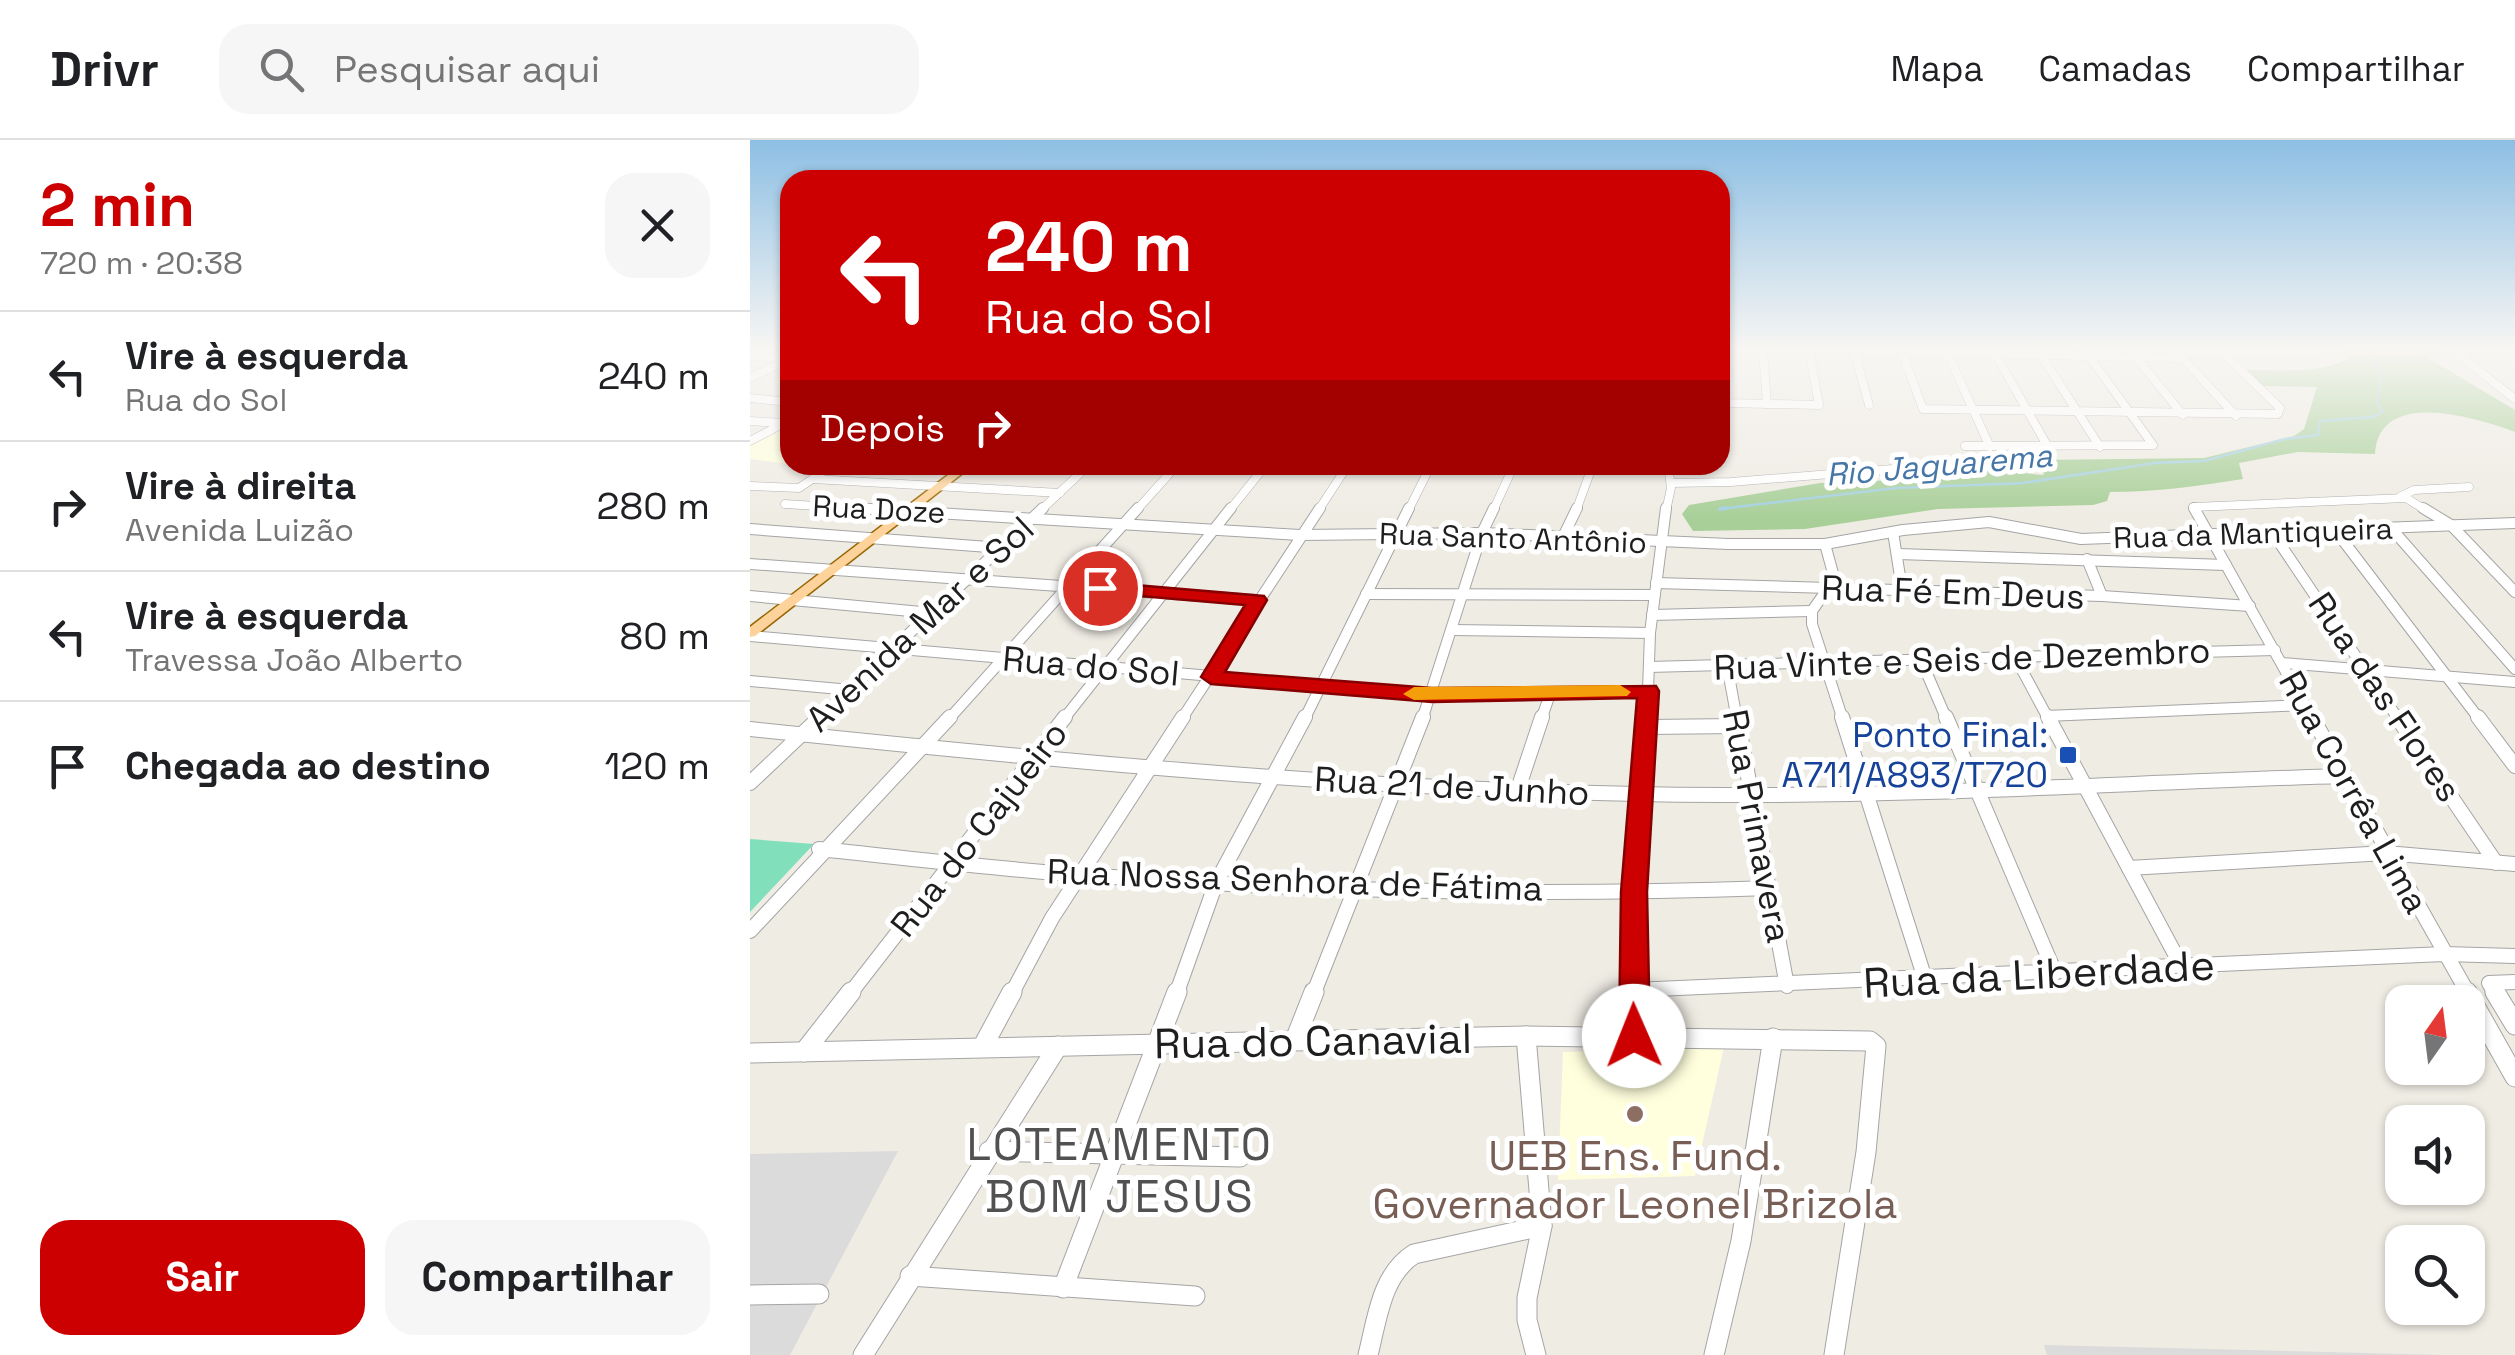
<!DOCTYPE html>
<html lang="pt">
<head>
<meta charset="utf-8">
<style>
	body { margin:0; font-family:"Space Grotesk",sans-serif; background:#f6f6f6; color:#202124; height:100vh; display:flex; flex-direction:column; font-size:38px; white-space:nowrap }
	* { box-sizing:border-box; margin:0 }
	p { font-size:32px; color:#757577 }
	.icon { flex:none; width:55px; height:55px; fill:none; stroke:currentColor; stroke-width:2; stroke-linecap:round; stroke-linejoin:round }
	.map { position:relative; flex:1; overflow:hidden }
	.panel { display:flex; flex-direction:column; background:#fff; width:750px }
	.panel>* { flex:none }
	.hud { position:absolute; left:30px; top:30px; width:950px; height:305px; border-radius:30px; box-shadow:0 2px 8px #0004; background:#c00; color:#fff; overflow:hidden }
	.needle { width:65px; rotate:14deg }
	.controls { position:absolute; left:1635px; top:845px; display:grid; gap:20px }
	.controls a { display:grid; place-items:center; width:100px; height:100px; border-radius:20px; background:#fff; box-shadow:0 2px 8px #0004; font-size:50px }
	.pin { position:absolute; display:grid; place-items:center; width:85px; height:85px; color:#fff; margin:-42px; border:5px solid #fff; border-radius:50%; box-shadow:0 2px 10px #0007 }
	.me { position:absolute; width:110px; margin:-55px; rotate:359deg; stroke-linejoin:round; filter:drop-shadow(0 0 8px #0008) }
	.turn { display:flex; align-items:center; gap:35px; height:210px; padding:0 40px; font-size:45px }
	.turn .icon { width:130px; height:130px; stroke-width:2.5 }
	.turn b { display:block; font-size:70px; line-height:85px }
	.then { display:flex; align-items:center; height:95px; padding:0 40px; background:#0003; gap:20px; font-size:38px }
	.round { display:grid; place-items:center; flex:none; width:105px; height:105px; border-radius:30px; background:#f6f6f6 }
	.summary { display:flex; align-items:center; justify-content:space-between; height:170px; padding:0 40px }
	h1 { font-size:60px; font-weight:600; line-height:75px; color:#c00 }
	.primary-button { display:flex; gap:20px; margin-top:auto; padding:20px 40px }
	.primary-button a { flex:1; height:115px; border-radius:30px; background:#c00; color:#fff; font-size:40px; font-weight:600; line-height:115px; text-align:center }
	.primary-button a+a { background:#f6f6f6; color:#202124 }
	ul { padding:0; list-style:none }
	li { display:flex; align-items:center; gap:30px; height:130px; padding:0 40px; border-top:2px solid #e0e0e0 }
	li div { flex:1 }
	li b { display:block; font-size:38px }
	li em { font-style:normal }
	header { display:flex; align-items:center; gap:60px; box-sizing:border-box; height:140px; padding:0 50px; background:#fff; border-bottom:2px solid #e0e0e0 }
	header strong { font-size:48px }
	nav { display:flex; gap:55px; margin-inline-start:auto; font-size:35px }
	.search { width:700px; height:90px; background:#f6f6f6; display:flex; align-items:center; gap:25px; box-sizing:border-box; padding:0 35px; border-radius:30px; color:#757577; font-size:38px }
	main { display:flex; flex:1; min-height:0 }
	.map>svg:first-child { display:block }
	.residential { fill:#dcdbdb }
	.education { fill:#ffd }
	.forest { fill:#a8cf98 }
	.pitch { fill:#81e0bb }
	.lines { fill:none; stroke-linecap:round; stroke-linejoin:round }
	.stream-far1 { stroke:#a4d0de; stroke-width:2.5 }
	.stream { stroke:#a4d0de; stroke-width:4 }
	.minor-far3-casing { stroke:#a5a5a5; stroke-width:9 }
	.minor-far2-casing { stroke:#a5a5a5; stroke-width:12 }
	.minor-far1-casing { stroke:#a5a5a5; stroke-width:16 }
	.minor-casing { stroke:#a5a5a5; stroke-width:21 }
	.major-casing { stroke:#986600; stroke-width:3 }
	.minor-far3 { stroke:#fff; stroke-width:8 }
	.minor-far2 { stroke:#fff; stroke-width:10 }
	.minor-far1 { stroke:#fff; stroke-width:14 }
	.minor { stroke:#fff; stroke-width:19 }
	.major { fill:#fdd39b; fill-rule:evenodd }
	.route { fill:#c00; stroke:#850000; stroke-width:2.5 }
	.slow { fill:#f59e0b }
	.transit-dot { fill:#1a4fb4; stroke:#fff; stroke-width:4 }
	.education-dot { fill:#8d6e63; stroke:#fff; stroke-width:4 }
	.labels { text-anchor:middle; dominant-baseline:central; stroke-width:10; stroke-linejoin:round; paint-order:stroke }
	.far-street-label { font-size:30px; fill:#1e1e1e; stroke:#fff }
	.far-water-label { font-size:32px; font-style:italic; fill:#4677a7; stroke:#fff }
	.street-label { font-size:35px; fill:#1e1e1e; stroke:#fff }
	.transit-label { font-size:35px; fill:#164399; stroke:#fff; text-anchor:end }
	.near-street-label { font-size:42px; fill:#1e1e1e; stroke:#fff }
	.near-education-label { font-size:42px; fill:#785e54; stroke:#fff }
	.near-neighbourhood-label { font-size:45px; letter-spacing:2.5px; fill:#515151; stroke:#fff }
</style>
</head>
<body>
<header>
<strong>Drivr</strong>
<div class="search"><svg class="icon" aria-label="search" viewBox="0 0 24 24"><circle cx="10" cy="10" r="6"/><path d="M15 15l6 6"/></svg>Pesquisar aqui</div>
<nav><a>Mapa</a><a>Camadas</a><a>Compartilhar</a></nav>
</header>
<main>
<section class="panel">
<div class="summary"><div><h1>2 min</h1><p>720 m · 20:38</p></div><a class="round"><svg class="icon" aria-label="close" viewBox="0 0 24 24"><path d="M6 6l12 12M18 6L6 18"/></svg></a></div>
<ul>
<li><svg class="icon" aria-label="left" viewBox="0 0 24 24"><path d="M17 20v-9H6M10 6l-5 5 5 5"/></svg><div><b>Vire à esquerda</b><p>Rua do Sol</p></div><em>240 m</em></li>
<li><svg class="icon" aria-label="right" viewBox="0 0 24 24"><path d="M7 20v-9h11M14 6l5 5-5 5"/></svg><div><b>Vire à direita</b><p>Avenida Luizão</p></div><em>280 m</em></li>
<li><svg class="icon" aria-label="left" viewBox="0 0 24 24"><path d="M17 20v-9H6M10 6l-5 5 5 5"/></svg><div><b>Vire à esquerda</b><p>Travessa João Alberto</p></div><em>80 m</em></li>
<li><svg class="icon" aria-label="arrive" viewBox="0 0 24 24"><path d="M6 21V4h12l-3 4 3 4H6"/></svg><div><b>Chegada ao destino</b></div><em>120 m</em></li>
</ul>
<div class="primary-button"><a>Sair</a><a>Compartilhar</a></div>
</section>
<div class="map">
<svg width="1765" height="1215" viewBox="0 0 1765 1215">
	<rect width="100%" height="100%" fill="#efece4"/>
	<g class="residential">
		<polygon points="148,1011 40,1215 0,1215 0,1014"/>
		<polygon points="1294,1205 1693,1215 1297,1215"/>
	</g>
	<g class="education">
		<polygon points="40,283 40,324 0,319 0,304"/>
		<polygon points="974,907 945,1036 808,1040 813,912"/>
	</g>
	<path class="forest" d="M1595 210H1690L1694 213 1678 218 1765 270V292C1724 277 1629 248 1625 314L1548 312 1489 323 1493 339C1449 346 1404 352 1360 352L1357 361 1343 365 1188 369 1055 389 943 391 932 374 939 365 1070 343 1192 338 1187 328 1224 322 1230 329 1294 335 1287 320 1454 318 1544 296 1554 289 1567 247 1511 246 1495 230C1525 230 1574 234 1599 218Z"/>
	<polygon class="pitch" points="0,699 64,704 0,772"/>
	<g class="lines">
		<polyline class="stream-far1" points="970,369 1146,348 1273,343 1405,323 1454,321 1535,299 1568,295 1570,281 1622,277 1632,272 1627,261 1631,237 1620,210"/>
		<polyline class="stream" points="970,369 977,368"/>
		<defs>
			<g id="minor-far3">
				<polyline points="1013,210 1017,264"/>
				<polyline points="1074,210 1433,218"/>
				<polyline points="1104,210 1119,265"/>
				<polyline points="1151,210 1173,269 1528,274 1530,268 1472,212"/>
				<polyline points="1196,210 1240,307"/>
				<polyline points="1243,210 1298,307"/>
				<polyline points="1703,210 1765,259"/>
				<polyline points="1289,212 1350,307"/>
				<polyline points="1427,212 1565,213"/>
				<polyline points="1427,212 1486,276"/>
				<polyline points="1384,215 1433,275"/>
				<polyline points="0,216 37,218"/>
				<polyline points="0,238 40,219"/>
				<polyline points="970,252 971,261 977,263 1069,265 1059,210"/>
				<polyline points="0,258 40,262"/>
				<polyline points="0,281 32,283"/>
				<polyline points="0,301 40,280"/>
				<polyline points="1215,306 1403,305 1336,212"/>
				<polyline points="246,325 334,330"/>
				<polyline points="436,325 918,327"/>
				<polyline points="63,339 310,353"/>
				<polyline points="921,343 981,342 1266,319"/>
				<polyline points="0,346 49,348 83,325"/>
				<polyline points="1651,356 1664,350 1719,347"/>
				<polyline points="35,364 145,371"/>
				<polyline points="290,371 339,325"/>
				<polyline points="386,371 427,325"/>
				<polyline points="479,371 516,325"/>
				<polyline points="568,371 598,325"/>
				<polyline points="658,371 681,325"/>
				<polyline points="743,371 764,325"/>
				<polyline points="826,371 842,327"/>
				<polyline points="916,371 921,348 918,325"/>
				<polyline points="1445,371 1443,367 1656,358 1677,371"/>
			</g>
			<g id="minor-far2">
				<polyline points="104,368 550,395 732,393 978,404 1075,404 1153,390 1239,382 1331,399 1765,383"/>
				<polyline points="1444,368 1563,580"/>
				<polyline points="1673,368 1701,385 1765,452"/>
				<polyline points="1641,388 1765,529"/>
				<polyline points="0,389 252,408"/>
				<polyline points="1585,390 1730,580"/>
				<polyline points="1143,392 1152,449"/>
				<polyline points="1522,392 1649,580"/>
				<polyline points="813,397 827,368"/>
				<polyline points="1075,404 1087,448"/>
				<polyline points="1148,414 1476,425"/>
				<polyline points="1337,419 1352,456"/>
				<polyline points="0,424 507,460"/>
				<polyline points="906,443 1352,456 1500,466"/>
				<polyline points="1078,448 1062,471 1062,484 1093,580"/>
				<polyline points="616,454 904,455"/>
				<polyline points="0,456 182,473"/>
				<polyline points="902,475 1062,471"/>
				<polyline points="703,490 900,493"/>
				<polyline points="0,496 682,555 898,551"/>
				<polyline points="1265,517 1299,580"/>
				<polyline points="1171,520 1197,580"/>
				<polyline points="1532,523 1765,542"/>
				<polyline points="977,525 987,580"/>
				<polyline points="899,527 1525,510"/>
				<polyline points="0,541 101,550"/>
				<polyline points="1296,576 1555,565"/>
				<polyline points="67,580 293,368"/>
				<polyline points="198,580 388,368"/>
				<polyline points="313,580 481,368"/>
				<polyline points="431,580 570,368"/>
				<polyline points="554,580 659,368"/>
				<polyline points="672,580 732,393 744,368"/>
				<polyline points="791,580 800,554"/>
				<polyline points="897,580 900,493 916,368"/>
			</g>
			<g id="minor-far1">
				<polyline points="987,577 1037,846"/>
				<polyline points="1092,577 1175,839"/>
				<polyline points="1196,577 1305,833"/>
				<polyline points="1298,577 1432,827"/>
				<polyline points="1562,577 1719,855"/>
				<polyline points="1647,577 1746,723"/>
				<polyline points="1728,577 1765,626"/>
				<polyline points="897,587 987,586"/>
				<path d="M0 589C324 623 650 654 976 655 1182 656 1388 642 1594 636"/>
				<polyline points="0,643 70,577"/>
				<polyline points="768,649 792,577"/>
				<path d="M69 709C157 718 245 729 333 735 561 752 793 756 1021 748"/>
				<polyline points="1379,728 1636,713 1765,724"/>
				<polyline points="0,791 200,577"/>
				<polyline points="884,850 1694,814 1765,816"/>
				<polyline points="99,855 315,577"/>
				<polyline points="261,855 302,778 433,577"/>
				<polyline points="426,855 466,743 555,577"/>
				<polyline points="563,855 673,577"/>
				<polyline points="886,855 888,654 897,577"/>
				<polyline points="1746,855 1739,843 1765,842"/>
			</g>
			<g id="minor">
				<polyline points="1717,852 1765,937"/>
				<polyline points="1745,852 1765,885"/>
				<polyline points="776,896 792,1086 777,1158 777,1180 786,1215"/>
				<polyline points="885,896 886,852"/>
				<polyline points="545,900 564,852"/>
				<polyline points="233,906 262,852"/>
				<polyline points="54,912 101,852"/>
				<polyline points="0,913 776,896 1120,901 1126,906 1116,1012 1084,1215"/>
				<polyline points="239,1011 490,1017"/>
				<polyline points="160,1136 445,1156"/>
				<polyline points="313,1148 427,852"/>
				<polyline points="0,1155 69,1154"/>
				<polyline points="113,1215 308,906"/>
				<path d="M618 1215C627 1180 631 1135 664 1114L792 1086"/>
				<polyline points="964,1215 991,1101 1023,898"/>
			</g>
			<polygon id="major" points="211,325 223,325 5,496 0,497 0,487"/>
		</defs>
		<use href="#minor-far3" class="minor-far3-casing"/>
		<use href="#minor-far2" class="minor-far2-casing"/>
		<use href="#minor-far1" class="minor-far1-casing"/>
		<use href="#minor" class="minor-casing"/>
		<use href="#major" class="major-casing"/>
		<use href="#minor-far3" class="minor-far3"/>
		<use href="#minor-far2" class="minor-far2"/>
		<use href="#minor-far1" class="minor-far1"/>
		<use href="#minor" class="minor"/>
		<use href="#major" class="major"/>
	</g>
	<linearGradient id="sky" x2="0" y2="1"><stop stop-color="#8dbfe4"/><stop offset="0.55" stop-color="#f8f6f3"/><stop offset="1" stop-color="#f8f6f3" stop-opacity="0"/></linearGradient>
	<rect width="1765" height="380" fill="url(#sky)"/>
	<polygon class="route" points="350,442 514,456 517,460 475,532 682,548 906,546 909,551 897,752 900,896 895,906 884,909 874,906 869,896 871,752 887,558 682,562 461,544 451,537 495,465 344,452 341,448"/>
	<polygon class="slow" points="870,545 881,552 877,556 664,560 653,554 664,547"/>
	<rect class="transit-dot" x="1308" y="605" width="20" height="20" rx="5"/>
	<circle class="education-dot" cx="885" cy="974" r="10"/>
	<g class="labels">
		<g class="far-street-label">
			<text transform="translate(129 369) rotate(3)">Rua Doze</text>
			<text transform="translate(1503 393) rotate(-2)">Rua da Mantiqueira</text>
			<text transform="translate(763 398) rotate(2)">Rua Santo Antônio</text>
		</g>
		<g class="far-water-label">
			<text transform="translate(1189 325) rotate(-5)">Rio Jaguarema</text>
		</g>
		<g class="street-label">
			<text transform="translate(1203 452) rotate(2)">Rua Fé Em Deus</text>
			<text transform="translate(170 484) rotate(-43)">Avenida Mar e Sol</text>
			<text transform="translate(1212 519) rotate(-2)">Rua Vinte e Seis de Dezembro</text>
			<text transform="translate(341 526) rotate(5)">Rua do Sol</text>
			<text transform="translate(1635 557) rotate(56)">Rua das Flores</text>
			<text transform="translate(702 646) rotate(3)">Rua 21 de Junho</text>
			<text transform="translate(1604 652) rotate(61)">Rua Corrêa Lima</text>
			<text transform="translate(1007 686) rotate(79)">Rua Primavera</text>
			<text transform="translate(229 689) rotate(-52)">Rua do Cajueiro</text>
			<text transform="translate(545 740) rotate(2)">Rua Nossa Senhora de Fátima</text>
		</g>
		<g class="transit-label">
			<text x="1298" y="595">Ponto Final:<tspan x="1298" dy="40">A711/A893/T720</tspan></text>
		</g>
		<g class="near-street-label">
			<text transform="translate(1289 834) rotate(-3)">Rua da Liberdade</text>
			<text transform="translate(563 901) rotate(-1)">Rua do Canavial</text>
		</g>
		<g class="near-education-label">
			<text x="885" y="1015">UEB Ens. Fund.<tspan x="885" dy="48">Governador Leonel Brizola</tspan></text>
		</g>
		<g class="near-neighbourhood-label">
			<text x="370" y="1004">LOTEAMENTO<tspan x="370" dy="52">BOM JESUS</tspan></text>
		</g>
	</g>
</svg>
<div class="controls">
<a><svg class="needle" viewBox="-14 -14 28 28"><path d="M0-13l5 13h-10z" fill="#e53935"/><path d="M0 13l5-13h-10z" fill="#757577"/></svg></a>
<a><svg class="icon" aria-label="sound" viewBox="0 0 24 24"><path d="M4 9h4l5-4v14l-5-4H4zM17 9q2 3 0 6"/></svg></a>
<a><svg class="icon" aria-label="search" viewBox="0 0 24 24"><circle cx="10" cy="10" r="6"/><path d="M15 15l6 6"/></svg></a>
</div>
<div class="pin" style="left:350px;top:448px;background:#d93025"><svg class="icon" aria-label="arrive" viewBox="0 0 24 24"><path d="M6 21V4h12l-3 4 3 4H6"/></svg></div>
<svg class="me" style="left:884px;top:896px" viewBox="-20 -20 40 40"><circle r="19" fill="#fff"/><path d="M0-13L10 11 0 6-10 11z" fill="#c00"/></svg>
<div class="hud">
<div class="turn"><svg class="icon" aria-label="left" viewBox="0 0 24 24"><path d="M17 20v-9H6M10 6l-5 5 5 5"/></svg><div><b>240 m</b>Rua do Sol</div></div>
<div class="then">Depois<svg class="icon" aria-label="right" viewBox="0 0 24 24"><path d="M7 20v-9h11M14 6l5 5-5 5"/></svg></div>
</div>
</div>
</main>
</body>
</html>
